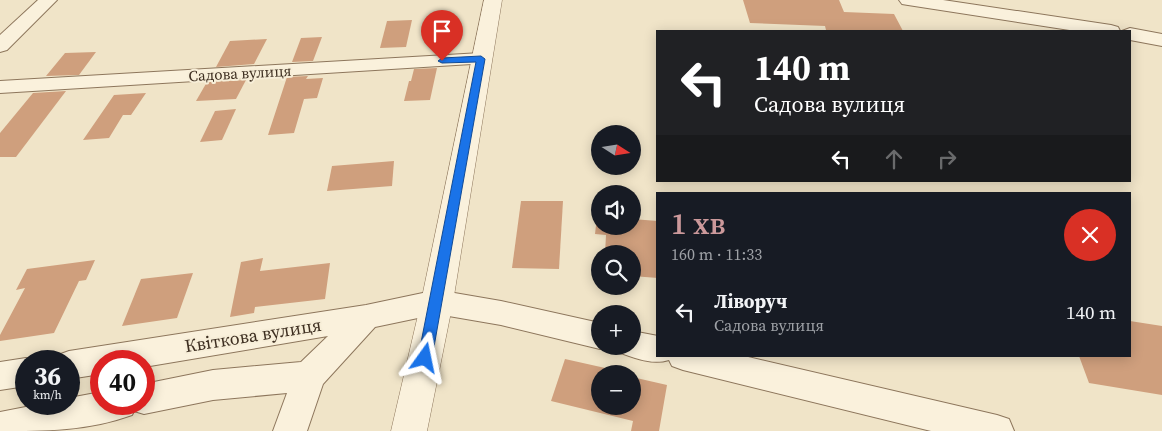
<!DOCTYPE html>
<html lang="uk">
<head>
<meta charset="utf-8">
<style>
	body { margin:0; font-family:"Source Serif 4",serif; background:#20242c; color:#f1f3f6; height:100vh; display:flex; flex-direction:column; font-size:19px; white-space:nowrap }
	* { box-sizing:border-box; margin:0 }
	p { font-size:16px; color:#9ea1a6 }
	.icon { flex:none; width:28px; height:28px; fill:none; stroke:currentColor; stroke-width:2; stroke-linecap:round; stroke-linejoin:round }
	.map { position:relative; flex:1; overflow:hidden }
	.drawer { position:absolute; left:656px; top:192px; width:475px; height:165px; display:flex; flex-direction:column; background:#171b24; border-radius:0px; box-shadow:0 2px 12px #0003 }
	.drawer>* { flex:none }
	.guide { position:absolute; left:656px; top:30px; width:475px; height:152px; border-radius:0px; box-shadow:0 2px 12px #0003; background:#202124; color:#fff; overflow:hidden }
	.needle { width:32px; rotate:102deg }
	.fabs { position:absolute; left:591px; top:125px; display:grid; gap:10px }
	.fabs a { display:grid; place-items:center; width:50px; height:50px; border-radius:50%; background:#171b24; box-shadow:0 2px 12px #0003; font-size:25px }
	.speed { position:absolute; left:15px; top:350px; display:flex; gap:10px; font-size:25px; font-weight:700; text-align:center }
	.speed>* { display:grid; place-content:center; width:65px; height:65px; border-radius:50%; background:#171b24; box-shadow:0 2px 12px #0003; line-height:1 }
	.speed small { font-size:12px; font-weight:400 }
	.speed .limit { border:8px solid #d22; background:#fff; color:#111 }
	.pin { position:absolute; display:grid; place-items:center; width:42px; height:42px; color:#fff; margin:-51px -21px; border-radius:50% 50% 50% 0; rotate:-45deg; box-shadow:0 0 5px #0007 }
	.pin .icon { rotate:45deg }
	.me { position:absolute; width:55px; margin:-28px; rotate:12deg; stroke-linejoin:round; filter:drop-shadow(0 0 4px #0008) }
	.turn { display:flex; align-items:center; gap:18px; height:105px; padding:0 15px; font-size:22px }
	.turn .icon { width:65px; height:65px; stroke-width:2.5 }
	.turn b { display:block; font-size:35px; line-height:42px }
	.lanes { display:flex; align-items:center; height:48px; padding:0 15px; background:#0003; justify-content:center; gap:25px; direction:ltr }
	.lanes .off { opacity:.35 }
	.round { display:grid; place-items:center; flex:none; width:52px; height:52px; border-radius:26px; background:#20242c }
	.overview { display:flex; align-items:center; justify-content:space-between; height:85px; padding:0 15px }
	h1 { font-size:30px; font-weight:600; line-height:38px; color:#cc999b }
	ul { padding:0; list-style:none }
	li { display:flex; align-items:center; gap:15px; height:70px; padding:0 15px }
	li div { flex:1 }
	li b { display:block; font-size:19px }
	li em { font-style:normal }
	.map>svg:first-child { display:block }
	.building { fill:#cf9f7d }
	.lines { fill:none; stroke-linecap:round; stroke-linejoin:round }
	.minor-casing { stroke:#8d765c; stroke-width:2 }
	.tertiary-casing { stroke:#8d765c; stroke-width:1 }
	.minor { fill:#faf1dc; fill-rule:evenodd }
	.tertiary { fill:#faf1dc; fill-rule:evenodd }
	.route { fill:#1a73e8; stroke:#114b97 }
	.labels { text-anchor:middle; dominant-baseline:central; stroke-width:4; stroke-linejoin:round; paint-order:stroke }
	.far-street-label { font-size:15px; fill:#3d2e20; stroke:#f7eed8 }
	.street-label { font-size:18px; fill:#3d2e20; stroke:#f7eed8 }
</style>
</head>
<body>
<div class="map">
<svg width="1162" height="431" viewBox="0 0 1162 431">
	<rect width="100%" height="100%" fill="#f0e4c8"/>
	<g class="building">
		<polygon points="743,0 839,0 844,12 894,14 903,31 826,30 825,26 750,23"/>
		<polygon points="412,20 406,47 380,48 387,21"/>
		<polygon points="322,37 313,61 292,62 301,38"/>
		<polygon points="267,39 254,64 216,67 230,41"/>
		<polygon points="96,52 79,75 46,76 65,53"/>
		<polygon points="437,68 430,100 404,101 409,81 411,81 414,69"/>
		<polygon points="308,76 306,79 323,78 317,98 304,99 294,133 268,135 287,77"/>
		<polygon points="246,80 236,99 196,101 207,82"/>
		<polygon points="66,91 16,157 0,157 0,133 33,93"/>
		<polygon points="146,93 131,115 123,115 109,138 83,140 114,95"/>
		<polygon points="236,109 222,140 200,142 215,111"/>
		<polygon points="394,161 392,186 327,191 332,166"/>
		<polygon points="521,201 563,201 559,269 512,268"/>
		<polygon points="597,217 600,217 600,226 632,226 632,219 658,221 658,278 632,276 632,254 605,254 606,235 595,234"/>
		<polygon points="263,258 260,271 330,263 325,299 255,307 254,313 230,317 241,262"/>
		<polygon points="95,260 86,280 79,281 54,333 0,341 0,335 25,288 16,290 27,269"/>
		<polygon points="193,273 177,318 122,326 141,279"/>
		<polygon points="1130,321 1162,326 1162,395 1089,383 1079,356 1130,356"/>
		<polygon points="565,359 623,372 622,374 600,374 600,406 632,406 632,377 667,385 659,431 631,431 633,421 551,401"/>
	</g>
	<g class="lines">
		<defs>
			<g id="minor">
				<polygon points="38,0 57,0 7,50 0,52 0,35"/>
				<polygon points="899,0 943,0 1111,25 1118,27 1120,31 1076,31 908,5 902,4"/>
				<polygon points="1130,28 1162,34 1162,46 1130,40 1130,31 1122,31"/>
				<polygon points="481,53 488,55 491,59 488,63 0,93 0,81"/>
				<path d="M437 290 501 301 600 323V346H608L600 349 501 325 437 314 375 327 323 384 307 431H273L287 393 213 400 144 414 134 411 132 415C88 431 46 431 0 431V412L41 404H69V398L101 392V404H144V384L213 370 301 362 328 336 144 367V361H101V374L69 379V361H55L58 355 69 351 366 305Z"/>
				<path d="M632 331 658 336V356H744L997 415 1009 419 1014 431H931L683 370 672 366 669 360C653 365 637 359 621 353L617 346H632Z"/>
				<polygon points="26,358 36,361 26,361 26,386 0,390 0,362"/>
			</g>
			<polygon id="tertiary" points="484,0 502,0 453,302 427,431 391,431 421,302"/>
		</defs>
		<use href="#minor" class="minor-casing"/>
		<use href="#tertiary" class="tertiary-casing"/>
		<use href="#minor" class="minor"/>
		<use href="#tertiary" class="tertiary"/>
	</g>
	<polygon class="route" points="481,56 485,59 432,358 430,362 425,363 420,362 418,358 476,62 442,63 438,61 442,58"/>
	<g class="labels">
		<g class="far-street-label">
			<text transform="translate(240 73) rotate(-3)">Садова вулиця</text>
		</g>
		<g class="street-label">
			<text transform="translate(253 335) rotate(-9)">Квіткова вулиця</text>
		</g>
	</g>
</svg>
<div class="fabs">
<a><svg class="needle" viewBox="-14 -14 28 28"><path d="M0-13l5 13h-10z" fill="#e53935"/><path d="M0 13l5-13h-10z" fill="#9ea1a6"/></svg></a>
<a><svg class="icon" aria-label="sound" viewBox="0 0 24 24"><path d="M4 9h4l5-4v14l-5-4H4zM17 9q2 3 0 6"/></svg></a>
<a><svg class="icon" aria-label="search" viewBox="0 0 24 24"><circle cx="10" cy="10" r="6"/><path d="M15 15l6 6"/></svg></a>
<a>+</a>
<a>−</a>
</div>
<div class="speed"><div>36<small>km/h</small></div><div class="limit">40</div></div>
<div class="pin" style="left:442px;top:61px;background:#d93025"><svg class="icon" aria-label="arrive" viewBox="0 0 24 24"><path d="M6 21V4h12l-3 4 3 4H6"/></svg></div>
<svg class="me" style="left:425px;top:358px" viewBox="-20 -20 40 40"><path d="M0-17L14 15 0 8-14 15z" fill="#1a73e8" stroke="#fff" stroke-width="4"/></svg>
<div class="guide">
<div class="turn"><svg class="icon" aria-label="left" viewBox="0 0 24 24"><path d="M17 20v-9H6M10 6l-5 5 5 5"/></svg><div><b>140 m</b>Садова вулиця</div></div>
<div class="lanes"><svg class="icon" aria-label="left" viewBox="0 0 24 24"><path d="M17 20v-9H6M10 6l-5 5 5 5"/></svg><svg class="icon off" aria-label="ahead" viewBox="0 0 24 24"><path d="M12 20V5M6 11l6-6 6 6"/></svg><svg class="icon off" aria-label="right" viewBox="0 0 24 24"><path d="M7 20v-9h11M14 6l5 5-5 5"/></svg></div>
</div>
<section class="drawer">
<div class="overview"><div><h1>1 хв</h1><p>160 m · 11:33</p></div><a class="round" style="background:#d93025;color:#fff"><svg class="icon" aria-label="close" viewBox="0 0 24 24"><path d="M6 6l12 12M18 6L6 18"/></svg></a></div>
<ul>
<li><svg class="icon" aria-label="left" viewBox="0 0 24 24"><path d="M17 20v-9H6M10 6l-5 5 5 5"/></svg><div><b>Ліворуч</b><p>Садова вулиця</p></div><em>140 m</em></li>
</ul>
</section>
</div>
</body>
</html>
